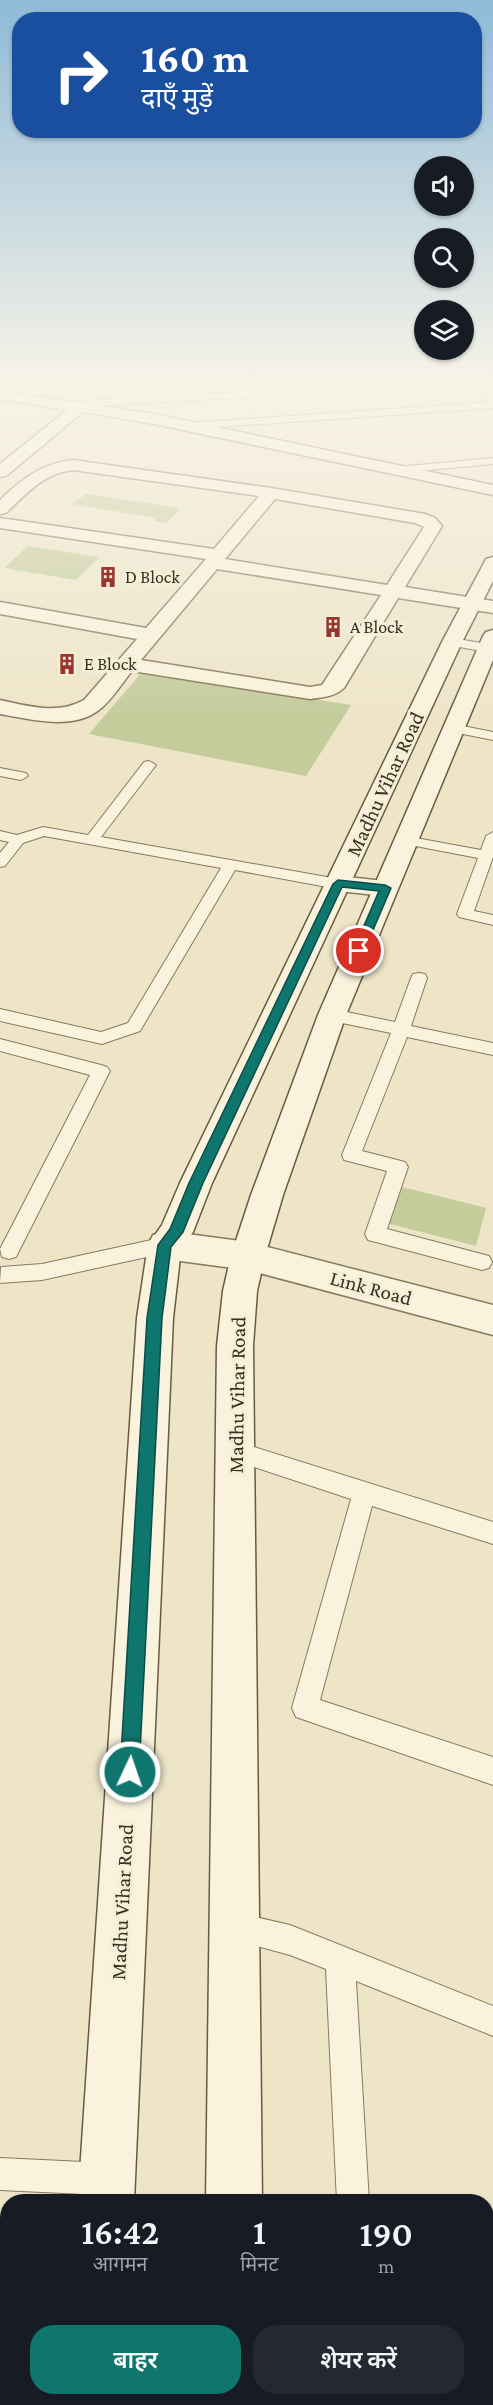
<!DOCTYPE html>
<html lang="hi">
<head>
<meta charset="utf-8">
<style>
	body { margin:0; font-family:"Crimson Pro","Noto Sans Devanagari",serif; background:#242831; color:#f1f3f6; height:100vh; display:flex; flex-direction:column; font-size:22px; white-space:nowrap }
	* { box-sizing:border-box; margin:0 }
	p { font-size:20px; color:#9ea1a6 }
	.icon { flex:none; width:33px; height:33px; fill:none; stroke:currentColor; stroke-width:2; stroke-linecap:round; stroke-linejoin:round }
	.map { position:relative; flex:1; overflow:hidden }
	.drawer { position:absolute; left:0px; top:2194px; width:494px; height:212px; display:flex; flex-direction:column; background:#171b24; border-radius:24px 24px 0 0; box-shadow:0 2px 4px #0004 }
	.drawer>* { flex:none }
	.guide { position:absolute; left:12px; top:12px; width:470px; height:126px; border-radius:24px; box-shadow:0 2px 4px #0004; background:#1a4fa0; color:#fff; overflow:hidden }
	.tools { position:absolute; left:414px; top:156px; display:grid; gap:12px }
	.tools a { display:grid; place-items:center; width:60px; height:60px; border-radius:50%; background:#171b24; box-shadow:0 2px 4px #0004; font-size:30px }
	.pin { position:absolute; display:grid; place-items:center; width:51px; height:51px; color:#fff; margin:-26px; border:3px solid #fff; border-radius:50%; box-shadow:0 2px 6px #0007 }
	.me { position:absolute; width:66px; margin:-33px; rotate:3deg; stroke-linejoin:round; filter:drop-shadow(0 0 4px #0008) }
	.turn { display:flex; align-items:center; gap:21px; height:126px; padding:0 30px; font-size:27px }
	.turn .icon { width:78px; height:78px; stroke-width:2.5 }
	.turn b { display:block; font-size:42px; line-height:51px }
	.eta { display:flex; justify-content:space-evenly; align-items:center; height:102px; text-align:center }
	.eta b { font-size:36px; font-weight:600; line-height:42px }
	.cta { display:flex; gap:12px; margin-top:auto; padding:12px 30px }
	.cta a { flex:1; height:69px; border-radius:24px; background:#0f766e; color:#fff; font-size:24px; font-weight:600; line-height:69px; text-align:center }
	.cta a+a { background:#242831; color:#f1f3f6 }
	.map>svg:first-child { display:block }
	.green { fill:#c4cc9c }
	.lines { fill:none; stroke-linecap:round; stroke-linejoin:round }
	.lane-casing { stroke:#8a785d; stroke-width:2 }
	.street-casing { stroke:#8a785d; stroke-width:3 }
	.secondary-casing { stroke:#6c5940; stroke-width:3 }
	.lane { fill:#f9f2dc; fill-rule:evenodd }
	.street { fill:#f9f2dc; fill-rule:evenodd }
	.secondary { fill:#f9f2dc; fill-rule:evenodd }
	.route { fill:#0f766e; stroke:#0a4d48; stroke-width:1.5 }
	.labels { text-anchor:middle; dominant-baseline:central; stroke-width:6; stroke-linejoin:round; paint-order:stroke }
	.far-poi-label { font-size:18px; fill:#3b2f21; stroke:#f5efd8; text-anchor:start }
	.street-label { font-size:21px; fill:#3b2f21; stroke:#f5efd8 }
</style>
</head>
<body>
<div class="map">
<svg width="493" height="2405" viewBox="0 0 493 2405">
	<rect width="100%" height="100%" fill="#eee5c9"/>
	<g class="green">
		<polygon points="86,494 180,508 167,523 154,521 156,518 72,504"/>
		<polygon points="28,546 99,557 76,580 4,568"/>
		<polygon points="142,672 351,705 306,776 89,734"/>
		<polygon points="398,1186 486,1208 476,1246 386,1223"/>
	</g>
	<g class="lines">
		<defs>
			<g id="lane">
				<polygon points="92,380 136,380 132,383 55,388 51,385 55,382"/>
				<polygon points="448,380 493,380 493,382 65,408 61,405 65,402"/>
				<polygon points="493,402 493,408 187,429 182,426 187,423"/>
				<polygon points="493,458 493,464 397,473 392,470 397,467"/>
				<polygon points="452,638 493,645 493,653 448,645 448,639"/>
				<polygon points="453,724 493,732 493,740 448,731 446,728 448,725"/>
				<polygon points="149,761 156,765 101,837 338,879 346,884 338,889 235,870 140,1031 102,1044 0,1021 0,1009 101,1032 128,1023 221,868 44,836 23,843 5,866 0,867 0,853 9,842 0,840 0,831 17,835 43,827 88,835 144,762"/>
				<polygon points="0,768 26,773 28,776 21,780 0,776"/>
				<polygon points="493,832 493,857 474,911 493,915 493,925 459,917 457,914 478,858 405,844 398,840 405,836 481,850 486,836"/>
				<polygon points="419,973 425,974 427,978 411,1026 493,1043 493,1055 407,1037 362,1151 405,1162 408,1167 387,1229 489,1256 492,1262 489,1268 482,1270 368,1240 365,1234 387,1171 344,1160 342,1155 391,1033 332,1021 326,1019 323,1015 326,1011 332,1009 395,1022 411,978 413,974"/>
				<polygon points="0,1039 101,1065 107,1067 110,1071 16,1257 9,1259 2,1257 0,1249 90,1075 0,1051"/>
				<polygon points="165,1237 172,1239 175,1245 172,1251 165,1253 42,1280 0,1283 1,1267 42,1264"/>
				<polygon points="235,1441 493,1522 493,1544 372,1506 320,1700 493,1757 493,1785 296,1717 292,1708 351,1499 227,1458 224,1451 227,1444"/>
				<polygon points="234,1912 290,1925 493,2006 493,2036 356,1981 369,2202 337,2202 326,1969 290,1955 224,1937 219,1927 224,1917"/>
				<polygon points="0,2158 105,2163 116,2168 121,2179 116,2190 105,2195 0,2190"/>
				<polygon points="346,2398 382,2398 383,2405 347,2405"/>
			</g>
			<g id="street">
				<polygon points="473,380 487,380 493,388 493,402 488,401"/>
				<polygon points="0,391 154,414 493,485 493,495 154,424 83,412 6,476 0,477 0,464 67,410 0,399"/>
				<path d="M73 460 271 488 425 514 435 518 442 526 405 587 493 601V613L398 598 344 688C334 697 323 697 310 699L132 671C122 683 112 700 99 710 72 731 30 719 0 714V700C28 706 57 715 84 700L137 639 0 614V602L146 628 206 559 0 528V518L214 549 259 496 73 470C44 473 26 494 6 513L0 514V500C22 479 42 463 73 460ZM275 499 415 523 424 527 387 585 225 559ZM217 569 381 595 322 685 310 687 141 660Z"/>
				<polygon points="338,876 394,882 398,888 394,894 385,896 329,890 325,884 329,878"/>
				<polygon points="165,1231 248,1242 493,1305 493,1335 248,1270 165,1259 153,1255 148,1245 153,1235"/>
			</g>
			<g id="secondary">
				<polygon points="493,557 493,581 462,642 212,1183 193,1232 181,1249 173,1318 134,2202 78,2202 137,1318 148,1245 162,1225 180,1183 442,642 484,563 486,559"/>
				<polygon points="493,630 493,660 346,1015 283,1195 265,1256 257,1291 253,1346 262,2202 206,2202 217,1346 223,1291 231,1256 251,1195 318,1015 483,636 486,632"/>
				<polygon points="65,2398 125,2398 124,2405 64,2405"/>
				<rect x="203" y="2398" width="60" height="7"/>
			</g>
		</defs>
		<use href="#lane" class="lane-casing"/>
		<use href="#street" class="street-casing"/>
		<use href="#secondary" class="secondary-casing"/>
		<use href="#lane" class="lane"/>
		<use href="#street" class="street"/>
		<use href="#secondary" class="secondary"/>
	</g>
	<linearGradient id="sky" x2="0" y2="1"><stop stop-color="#8fbad7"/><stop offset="0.53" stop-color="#f7f3e7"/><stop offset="1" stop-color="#f7f3e7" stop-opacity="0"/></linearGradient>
	<rect width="493" height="717" fill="url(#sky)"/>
	<polygon class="route" points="338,880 385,885 391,888 364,951 359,955 353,951 379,891 342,887 203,1183 183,1232 171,1247 162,1318 139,1772 136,1779 130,1782 123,1779 120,1772 147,1318 158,1245 170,1229 189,1183 333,884"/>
	<defs>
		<symbol id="building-bare" viewBox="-9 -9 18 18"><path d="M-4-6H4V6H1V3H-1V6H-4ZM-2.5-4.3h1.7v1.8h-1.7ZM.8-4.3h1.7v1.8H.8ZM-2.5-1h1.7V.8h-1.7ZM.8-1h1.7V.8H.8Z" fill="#98352e" stroke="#f5efd8" stroke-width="2.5" paint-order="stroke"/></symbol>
	</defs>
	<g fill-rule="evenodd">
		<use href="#building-bare" x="93" y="562" width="30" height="30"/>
		<use href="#building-bare" x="318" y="612" width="30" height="30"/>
		<use href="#building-bare" x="52" y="649" width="30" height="30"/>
	</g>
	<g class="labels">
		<g class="far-poi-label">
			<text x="125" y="577">D Block</text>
			<text x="350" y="627">A Block</text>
			<text x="84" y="664">E Block</text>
		</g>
		<g class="street-label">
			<text transform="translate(385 784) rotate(-65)">Madhu Vihar Road</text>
			<text transform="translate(371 1288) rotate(15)">Link Road</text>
			<text transform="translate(237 1395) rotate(-89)">Madhu Vihar Road</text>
			<text transform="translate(122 1902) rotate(-87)">Madhu Vihar Road</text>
		</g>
	</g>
</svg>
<div class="tools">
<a><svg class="icon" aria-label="sound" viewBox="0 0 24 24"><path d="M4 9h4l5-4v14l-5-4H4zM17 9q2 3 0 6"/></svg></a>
<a><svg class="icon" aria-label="search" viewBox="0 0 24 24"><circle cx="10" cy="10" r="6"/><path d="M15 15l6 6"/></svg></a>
<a><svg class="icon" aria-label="layers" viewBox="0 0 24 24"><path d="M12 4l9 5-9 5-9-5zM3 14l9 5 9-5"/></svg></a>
</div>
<div class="pin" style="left:359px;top:951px;background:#d93025"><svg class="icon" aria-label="arrive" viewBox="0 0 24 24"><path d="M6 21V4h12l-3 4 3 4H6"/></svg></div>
<svg class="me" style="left:130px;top:1772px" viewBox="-20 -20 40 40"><circle r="17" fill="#0f766e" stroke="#fff" stroke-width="3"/><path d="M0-11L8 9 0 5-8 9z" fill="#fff"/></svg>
<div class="guide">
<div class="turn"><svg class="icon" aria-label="right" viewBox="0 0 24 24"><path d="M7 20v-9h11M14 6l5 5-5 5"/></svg><div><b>160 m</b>दाएँ मुड़ें</div></div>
</div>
<section class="drawer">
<div class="eta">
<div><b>16:42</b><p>आगमन</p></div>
<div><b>1</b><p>मिनट</p></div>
<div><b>190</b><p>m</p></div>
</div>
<div class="cta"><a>बाहर</a><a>शेयर करें</a></div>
</section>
</div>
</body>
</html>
